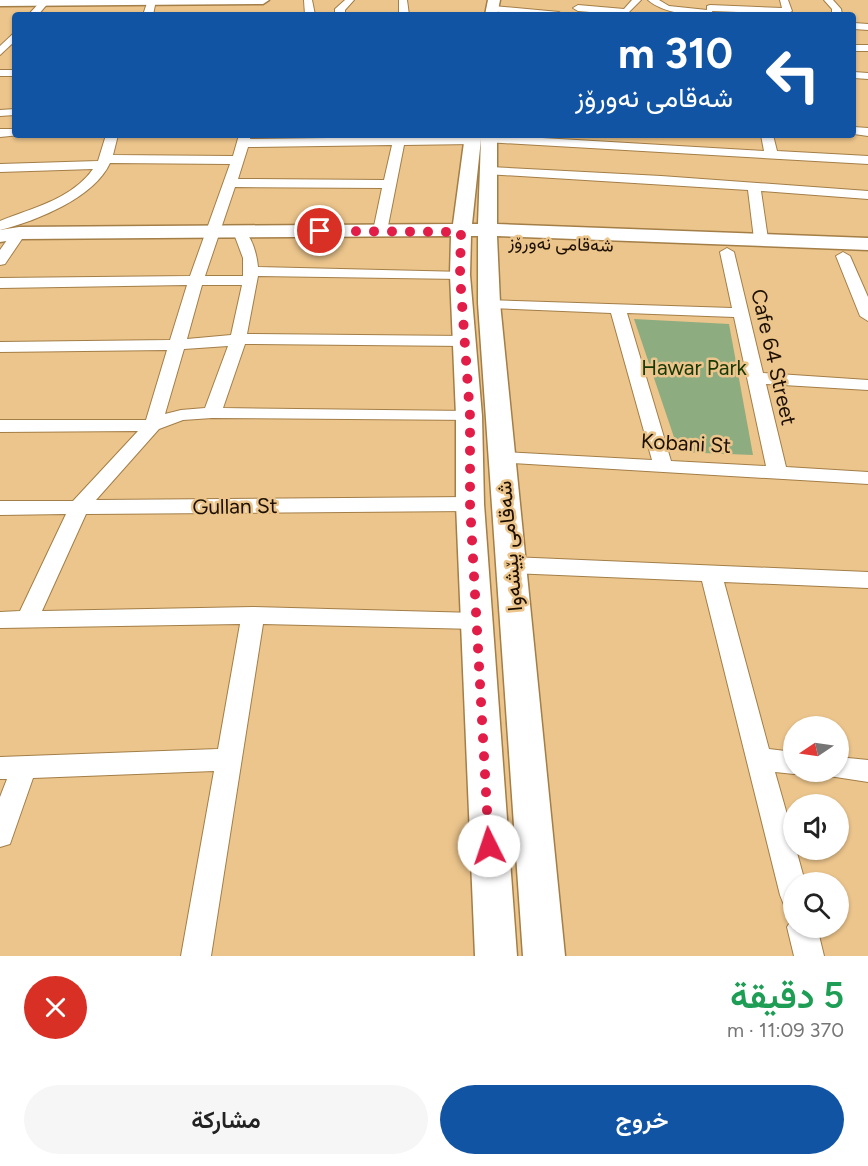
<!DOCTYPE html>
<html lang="ar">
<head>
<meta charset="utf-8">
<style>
	body { margin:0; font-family:Figtree,Vazirmatn,sans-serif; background:#f6f6f6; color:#222; direction:rtl; height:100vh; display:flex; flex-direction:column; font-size:22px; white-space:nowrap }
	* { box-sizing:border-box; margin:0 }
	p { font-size:20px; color:#767676 }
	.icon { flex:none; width:33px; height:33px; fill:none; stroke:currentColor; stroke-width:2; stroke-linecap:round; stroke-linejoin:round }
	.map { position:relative; height:956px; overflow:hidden; direction:ltr }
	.side { display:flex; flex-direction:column; background:#fff; flex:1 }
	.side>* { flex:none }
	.guide { position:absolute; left:12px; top:12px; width:844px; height:126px; border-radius:6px; box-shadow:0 2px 4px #0004; direction:rtl; background:#1154a4; color:#fff; overflow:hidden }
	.needle { width:39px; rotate:257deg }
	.buttons { position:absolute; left:783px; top:716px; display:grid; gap:12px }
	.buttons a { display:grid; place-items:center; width:66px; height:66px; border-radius:50%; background:#fff; box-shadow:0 2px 4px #0004; font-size:30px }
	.pin { position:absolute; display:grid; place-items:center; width:51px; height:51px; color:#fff; margin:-26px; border:3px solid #fff; border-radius:50%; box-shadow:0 2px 6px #0007 }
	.me { position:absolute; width:66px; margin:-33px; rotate:356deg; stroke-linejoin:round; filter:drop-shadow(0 0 4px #0008) }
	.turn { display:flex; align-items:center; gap:21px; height:126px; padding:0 24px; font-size:27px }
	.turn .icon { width:78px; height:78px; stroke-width:2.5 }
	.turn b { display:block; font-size:42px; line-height:51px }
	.round { display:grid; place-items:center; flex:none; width:63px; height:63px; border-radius:32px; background:#f6f6f6 }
	.headline { display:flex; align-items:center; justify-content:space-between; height:102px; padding:0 24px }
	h1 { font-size:36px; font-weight:600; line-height:45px; color:#1e9e55 }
	.cta { display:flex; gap:12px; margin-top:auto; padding:12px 24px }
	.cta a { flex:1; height:69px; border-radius:36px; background:#1154a4; color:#fff; font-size:24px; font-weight:600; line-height:69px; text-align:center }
	.cta a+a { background:#f6f6f6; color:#222 }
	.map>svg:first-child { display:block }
	.green { fill:#8dac80 }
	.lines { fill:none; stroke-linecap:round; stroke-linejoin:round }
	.street-casing { stroke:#a37e47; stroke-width:2 }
	.secondary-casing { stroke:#a37e47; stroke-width:3 }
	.street { fill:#fff; fill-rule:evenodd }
	.secondary { fill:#fff; fill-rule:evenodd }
	.route { stroke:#e11d48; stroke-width:10; stroke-dasharray:0 18 }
	.labels { text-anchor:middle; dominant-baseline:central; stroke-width:5; stroke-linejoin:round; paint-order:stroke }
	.far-street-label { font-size:18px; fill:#1e1000; stroke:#ecc58c }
	.street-label { font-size:21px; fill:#1e1000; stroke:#ecc58c }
	.park-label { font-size:21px; fill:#173802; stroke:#ecc58c }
</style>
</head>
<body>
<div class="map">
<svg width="868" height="956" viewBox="0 0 868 956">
	<rect width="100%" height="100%" fill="#ecc58c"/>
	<polygon class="green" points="634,319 729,324 753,455 679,452"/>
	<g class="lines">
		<defs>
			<g id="street">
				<polygon points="42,0 49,2 38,15 28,15"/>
				<polygon points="148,0 156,0 153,15 143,15"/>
				<polygon points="304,0 312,0 315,15 305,15"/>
				<polygon points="345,0 354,0 345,10 345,15 335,15 335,9"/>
				<polygon points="399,0 407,0 409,15 399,15"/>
				<polygon points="632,0 641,0 626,15 578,11 573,8 578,5 624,9"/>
				<path d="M648 0H659L669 6 707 10V6L710 5 782 8 780 0H788L792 11 787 14 712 11 713 15C692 15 664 14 648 0Z"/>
				<polygon points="824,0 833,0 841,9 842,15 832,15 832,9"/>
				<polygon points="493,6 559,12 564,15 529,15 490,11 490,7"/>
				<polygon points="854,23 868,24 868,30 854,29"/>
				<polygon points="15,32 15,41 0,55 0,46"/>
				<rect x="854" y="45" width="14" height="6"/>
				<rect x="0" y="70" width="15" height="6"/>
				<polygon points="854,72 868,73 868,79 854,78"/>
				<polygon points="15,109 15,115 0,116 0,110"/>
				<polygon points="854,127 868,128 868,136 854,134"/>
				<polygon points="0,129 15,129 15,135 20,135 0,137"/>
				<path d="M106 135H118L113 155 233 156 239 135H251L250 139 474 136 480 140 474 144 404 145 387 231 380 235 373 231 382 188 235 187 205 276H243V258L234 234 241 230C252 233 257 256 258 267L465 272 467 275 465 278 460 279 258 276 247 334 465 336 473 341 465 346 245 344 223 408 469 411 475 412 478 416 475 420 212 418 183 420 159 429 96 500 470 497 477 499 480 504 477 509 470 511 86 514 42 611 253 607 476 613 484 615 487 621 484 627 476 629 263 624 211 956H181L214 771 33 778 10 844 0 847V797L7 779H0V757L218 749 240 624 0 628V612L20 611 66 514 0 515V501H73L138 431 0 432V420H146L167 350 0 352V342L170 340 187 285 0 288V278L190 276 230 164 110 163C94 198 36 221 0 230V221C32 208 72 199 93 169L0 172V164L98 161ZM392 145 384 180 238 179 248 147ZM202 285H242L231 335 187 339ZM228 346 205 408 181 410 165 414 184 349Z"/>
				<polygon points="490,135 764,151 761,135 773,135 777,151 868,156 868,164 486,142 486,136"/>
				<polygon points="490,167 661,176 868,191 868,199 761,191 768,239 761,243 754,239 748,190 486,174 484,171 486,168"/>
				<polygon points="19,229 26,233 5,264 0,265 0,250 14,230"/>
				<path d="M727 248 734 252 763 373 868 380V390L766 384 786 467 868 472V484L494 462 491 458 494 454 501 452 652 460 611 313 489 308 483 306 481 303 483 300 732 308 720 252ZM627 313 734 317 766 466 671 461Z"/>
				<polygon points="843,252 850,256 868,297 868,321 860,316 836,256"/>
				<polygon points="511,557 868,572 868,588 724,582 769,749 794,752 794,771 803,771 794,774 775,772 794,839 794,849 796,849 805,882 794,882 794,908 784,905 780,895 702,581 511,573 503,570 500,565 503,560"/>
				<polygon points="838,757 868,760 868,782 829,776 826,771 838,771"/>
				<polygon points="794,916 794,927 817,927 824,956 794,956 787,927"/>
			</g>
			<g id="secondary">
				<polygon points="0,0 269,0 263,4 0,6"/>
				<polygon points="488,0 500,0 497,15 485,15"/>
				<path d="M465 135H497V224L868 238V250L497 236 500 303 565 956H523L478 303V236H471L470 275 482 416 484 504 517 956H475L456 504V416L450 275 451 236 19 239 0 242V230L19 227 453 224ZM481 139 478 224H472Z"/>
			</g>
		</defs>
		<use href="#street" class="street-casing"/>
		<use href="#secondary" class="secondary-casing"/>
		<use href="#street" class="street"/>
		<use href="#secondary" class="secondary"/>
	</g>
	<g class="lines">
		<polyline class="route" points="320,231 461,232 460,275 470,416 470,504 489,846"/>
	</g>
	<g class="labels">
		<g class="far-street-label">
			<text transform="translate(561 244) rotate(2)">شەقامی نەورۆز</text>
		</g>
		<g class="street-label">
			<text transform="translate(774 357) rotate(77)">Cafe 64 Street</text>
			<text transform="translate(686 443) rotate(3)">Kobani St</text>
			<text transform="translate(235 506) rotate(-1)">Gullan St</text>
			<text transform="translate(509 546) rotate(-95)">شەقامی پێشەوا</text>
		</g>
		<g class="park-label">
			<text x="694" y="367">Hawar Park</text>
		</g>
	</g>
</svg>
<div class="buttons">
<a><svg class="needle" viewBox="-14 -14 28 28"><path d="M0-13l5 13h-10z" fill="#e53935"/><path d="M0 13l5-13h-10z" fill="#767676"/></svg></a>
<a><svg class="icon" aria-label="sound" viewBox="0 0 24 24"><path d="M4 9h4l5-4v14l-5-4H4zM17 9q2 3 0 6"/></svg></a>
<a><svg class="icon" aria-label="search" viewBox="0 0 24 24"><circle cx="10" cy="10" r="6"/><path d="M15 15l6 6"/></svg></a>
</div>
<div class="pin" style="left:320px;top:231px;background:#d93025"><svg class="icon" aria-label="arrive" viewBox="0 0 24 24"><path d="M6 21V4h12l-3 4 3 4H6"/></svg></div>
<svg class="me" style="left:489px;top:846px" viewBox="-20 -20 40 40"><circle r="19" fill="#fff"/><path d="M0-13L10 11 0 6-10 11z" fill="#e11d48"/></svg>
<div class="guide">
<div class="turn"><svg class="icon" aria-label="left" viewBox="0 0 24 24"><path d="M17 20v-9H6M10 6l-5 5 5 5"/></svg><div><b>310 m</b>شەقامی نەورۆز</div></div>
</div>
</div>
<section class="side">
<div class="headline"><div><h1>5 دقيقة</h1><p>370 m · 11:09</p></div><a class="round" style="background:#d93025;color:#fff"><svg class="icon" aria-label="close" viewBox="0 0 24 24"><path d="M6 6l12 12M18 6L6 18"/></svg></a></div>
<div class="cta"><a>خروج</a><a>مشاركة</a></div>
</section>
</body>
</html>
